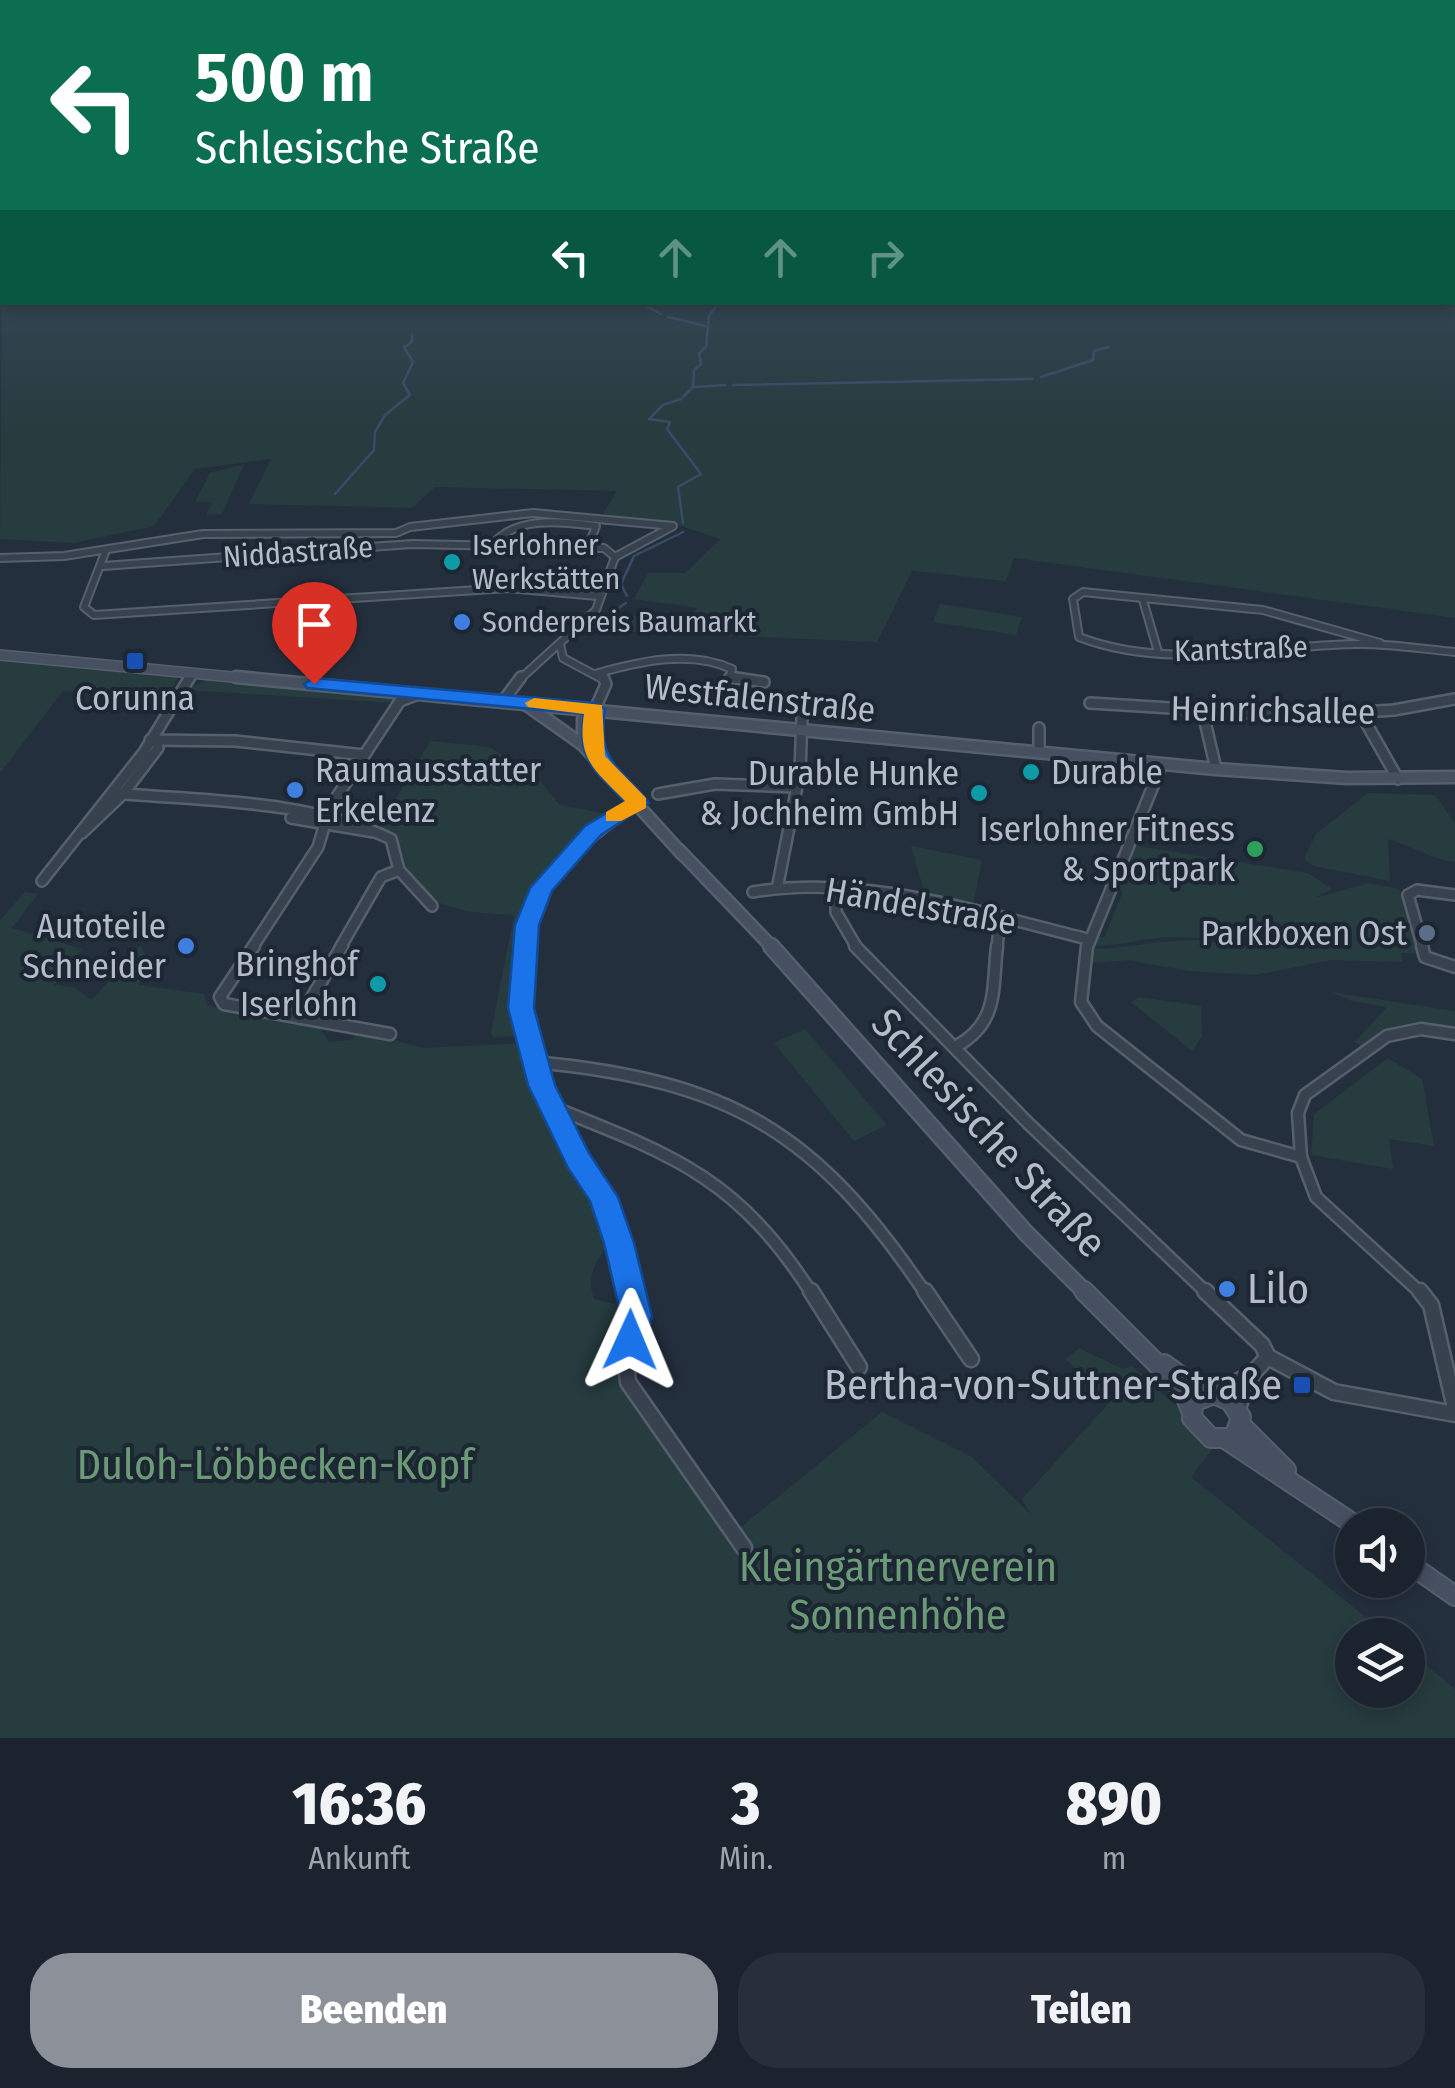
<!DOCTYPE html>
<html lang="de">
<head>
<meta charset="utf-8">
<style>
	body { margin:0; font-family:"Fira Sans Condensed",sans-serif; background:#282f3a; color:#f1f3f6; height:100vh; display:flex; flex-direction:column; font-size:38px; white-space:nowrap }
	* { box-sizing:border-box; margin:0 }
	p { font-size:32px; color:#a0a4aa }
	.icon { flex:none; width:55px; height:55px; fill:none; stroke:currentColor; stroke-width:2; stroke-linecap:round; stroke-linejoin:round }
	.map { position:relative; height:1738px; overflow:hidden }
	.details { display:flex; flex-direction:column; background:#1b232e; flex:1 }
	.details>* { flex:none }
	.banner { position:absolute; left:0px; top:0px; width:1455px; height:305px; box-shadow:0 5px 15px #0003,0 0 0 2px #39404a; background:#0b6e4f; color:#fff; overflow:hidden }
	.buttons { position:absolute; left:1335px; top:1508px; display:grid; gap:20px }
	.buttons a { display:grid; place-items:center; width:90px; height:90px; border-radius:50%; background:#1b232e; box-shadow:0 5px 15px #0003,0 0 0 2px #39404a; font-size:50px }
	.pin { position:absolute; display:grid; place-items:center; width:85px; height:85px; color:#fff; margin:-102px -42px; border-radius:50% 50% 50% 0; rotate:-45deg; box-shadow:0 0 10px #0007 }
	.pin .icon { rotate:45deg }
	.me { position:absolute; width:110px; margin:-55px; rotate:1deg; stroke-linejoin:round; filter:drop-shadow(0 0 8px #0008) }
	.turn { display:flex; align-items:center; gap:35px; height:210px; padding:0 30px; font-size:45px }
	.turn .icon { width:130px; height:130px; stroke-width:2.5 }
	.turn b { display:block; font-size:70px; line-height:85px }
	.lanes { display:flex; align-items:center; height:95px; padding:0 30px; background:#0003; justify-content:center; gap:50px; direction:ltr }
	.lanes .off { opacity:.35 }
	.eta { display:flex; justify-content:space-evenly; align-items:center; height:170px; text-align:center }
	.eta b { font-size:60px; font-weight:800; line-height:70px }
	.button { display:flex; gap:20px; margin-top:auto; padding:20px 30px }
	.button a { flex:1; height:115px; border-radius:40px; background:#8c9099; color:#fff; font-size:40px; font-weight:800; line-height:115px; text-align:center }
	.button a+a { background:#282f3a; color:#f1f3f6 }
	.map>svg:first-child { display:block }
	.green { fill:#263c3f }
	.lines { fill:none; stroke-linecap:round; stroke-linejoin:round }
	.stream { stroke:#394c67; stroke-width:2.5 }
	.street-far3-casing { stroke:#565f6c; stroke-width:10 }
	.street-far2-casing { stroke:#565f6c; stroke-width:14 }
	.street-far1-casing { stroke:#565f6c; stroke-width:15 }
	.street-casing { stroke:#565f6c; stroke-width:19 }
	.secondary-far3-casing { stroke:#565f6c; stroke-width:12 }
	.secondary-far2-casing { stroke:#565f6c; stroke-width:15 }
	.secondary-far1-casing { stroke:#565f6c; stroke-width:19 }
	.secondary-casing { stroke:#565f6c; stroke-width:22 }
	.street-far3 { stroke:#38414e; stroke-width:6 }
	.street-far2 { stroke:#38414e; stroke-width:9 }
	.street-far1 { stroke:#38414e; stroke-width:10 }
	.street { stroke:#38414e; stroke-width:14 }
	.secondary-far3 { stroke:#465061; stroke-width:9 }
	.secondary-far2 { stroke:#465061; stroke-width:10 }
	.secondary-far1 { stroke:#465061; stroke-width:14 }
	.secondary { stroke:#465061; stroke-width:18 }
	.route { fill:#1a73e8; stroke:#114b97; stroke-width:2.5 }
	.slow { fill:#f59e0b }
	.culture-dot { fill:#0f9aa8; stroke:#1d2633; stroke-width:4 }
	.shop-dot { fill:#3f7fe0; stroke:#1d2633; stroke-width:4 }
	.transit-dot { fill:#1a4fb4; stroke:#1d2633; stroke-width:4 }
	.leisure-dot { fill:#2e9e5b; stroke:#1d2633; stroke-width:4 }
	.service-dot { fill:#5c6f8a; stroke:#1d2633; stroke-width:4 }
	.labels { text-anchor:middle; dominant-baseline:central; stroke-width:8; stroke-linejoin:round; paint-order:stroke }
	.far-poi-label { font-size:30px; fill:#b4bcc9; stroke:#1d2633; text-anchor:start }
	.far-street-label { font-size:30px; fill:#b4bcc9; stroke:#1d2633 }
	.poi-label { font-size:35px; fill:#b4bcc9; stroke:#1d2633; text-anchor:end }
	.street-label { font-size:35px; fill:#b4bcc9; stroke:#1d2633 }
	.near-street-label { font-size:42px; fill:#b4bcc9; stroke:#1d2633 }
	.near-poi-label { font-size:42px; fill:#b4bcc9; stroke:#1d2633; text-anchor:start }
	.near-park-label { font-size:42px; fill:#6b9a76; stroke:#1d2633 }
</style>
</head>
<body>
<div class="map">
<svg width="1455" height="1738" viewBox="0 0 1455 1738">
	<rect width="100%" height="100%" fill="#242f3e"/>
	<g class="green">
		<polygon points="1455,182 1455,618 1014,558 1006,581 912,571 877,642 592,630 613,614 686,620 698,608 634,599 648,573 685,573 720,539 675,524 603,514 617,491 435,487 412,508 249,504 271,459 195,469 154,526 74,543 0,539 2,229 2,302 1452,302"/>
		<polygon points="244,464 222,514 206,515 212,502 195,502 210,473"/>
		<polygon points="940,604 1022,617 1016,635 933,622"/>
		<polygon points="0,658 176,675 178,677 172,690 63,691 0,773"/>
		<polygon points="207,680 389,694 394,697 393,703 186,690"/>
		<path d="M430 741 490 747 541 782 560 805 613 815C551 860 514 911 516 991 517 1006 524 1021 519 1036L493 1037 491 1033 514 915C473 913 424 911 402 869 397 859 399 848 394 838L378 829Z"/>
		<path d="M1368 793 1435 795 1455 824V862C1430 859 1413 846 1388 839L1390 881 1314 866 1304 859 1316 834Z"/>
		<path d="M1132 845 1308 873 1332 889 1315 898 1369 883 1399 889 1420 954 1401 953 1403 962 1332 960 1256 975 1189 971 1128 960 1086 964 1089 949C1126 949 1161 939 1199 940 1217 941 1237 952 1252 942L1246 933 1236 930C1214 944 1185 934 1158 938 1136 940 1116 946 1093 946L1096 936 1104 938 1123 891 1116 888Z"/>
		<polygon points="911,846 982,860 972,910 927,902"/>
		<path d="M25 892 38 894 12 928 82 949 54 985 74 987 92 1000 141 945 149 965 138 985 204 994 207 1005 319 1027 329 1042 352 1040 359 1031 423 1048 528 1043 548 1108 615 1237C598 1256 585 1274 594 1299L630 1308 618 1371 621 1388 735 1532 882 1412 972 1457 1031 1515 1022 1499 1108 1404 1066 1359 1079 1348 1123 1369 1132 1366 1217 1443 1191 1477 1388 1635H1352V1690H1408V1650L1455 1689V1738H0V920Z"/>
		<polygon points="1330,992 1455,1011 1455,1037 1397,1031 1363,1048 1355,1042 1387,1007 1352,1001"/>
		<polygon points="1139,997 1201,1006 1202,1036 1192,1051 1131,1002"/>
		<polygon points="805,1029 887,1125 854,1141 774,1043"/>
		<polygon points="1388,1058 1422,1079 1434,1146 1389,1139 1393,1169 1311,1155 1314,1114"/>
	</g>
	<g class="lines">
		<g class="stream">
			<polyline points="638,302 661,314"/>
			<polyline points="668,317 706,326"/>
			<polyline points="1041,377 1093,360 1094,351 1108,347"/>
			<polyline points="733,385 1032,379"/>
			<polyline points="693,387 725,385"/>
			<polyline points="683,397 693,387 694,370 701,364 699,353 706,347 709,316 719,302"/>
			<polyline points="681,399 663,405 649,419 670,422 667,429 701,474 678,487 683,523"/>
			<polyline points="335,494 374,450 375,432 385,415 410,395 403,383 413,362 404,347 412,342 412,335"/>
			<polyline points="627,596 621,584 634,556 683,532"/>
			<polyline points="587,629 626,603"/>
		</g>
		<defs>
			<g id="street-far3">
				<path d="M493 544C518 515 562 522 596 526L588 547"/>
				<polyline points="106,550 84,607 94,615 508,588 597,596"/>
				<polyline points="0,558 64,556 203,534 396,533 410,527 533,513 673,526 615,557"/>
				<polyline points="103,566 412,544 604,548 615,557"/>
				<polyline points="1143,600 1158,652"/>
				<path d="M1380 643 1263 610 1083 592 1073 599 1079 637C1167 671 1263 646 1355 644 1389 643 1421 649 1455 652"/>
				<polyline points="560,644 563,658 604,680"/>
				<path d="M595 674C637 662 690 649 732 669L729 679 736 680"/>
				<polyline points="188,680 193,673"/>
				<polyline points="519,680 596,610 615,557"/>
			</g>
			<g id="street-far2">
				<polyline points="730,677 764,682"/>
				<polyline points="503,701 521,677"/>
				<polyline points="1090,703 1300,716 1394,710 1455,699"/>
				<polyline points="595,709 606,684 603,677"/>
				<polyline points="1203,713 1216,769"/>
				<polyline points="1361,714 1398,779"/>
				<polyline points="1039,728 1039,751"/>
				<polyline points="150,740 235,741 364,755"/>
				<path d="M112 793C203 801 307 799 391 839L399 870 432 906"/>
				<polyline points="658,794 715,784 795,787"/>
				<polyline points="291,818 374,832"/>
				<polyline points="82,833 123,794 158,748 156,740"/>
				<polyline points="42,881 144,752 190,677"/>
				<polyline points="778,884 800,771 802,716"/>
				<polyline points="836,890 836,912 857,948"/>
				<path d="M753 892C863 873 981 913 1088 939"/>
				<polyline points="252,948 318,847 330,807 400,701 416,695"/>
				<polyline points="340,948 381,877 399,870"/>
				<path d="M524 948C534 880 584 838 638 803"/>
				<polyline points="997,948 1000,918"/>
				<polyline points="1087,948 1162,764"/>
				<polyline points="1423,948 1408,895 1417,890 1455,895"/>
			</g>
			<g id="street-far1">
				<polyline points="254,946 220,997 224,1004 390,1034"/>
				<path d="M524 946C505 1077 605 1172 634 1294"/>
				<polyline points="855,946 1028,1123 1208,1294"/>
				<polyline points="1087,946 1081,1002 1097,1026 1241,1140 1301,1157"/>
				<polyline points="1422,946 1425,957 1455,967"/>
				<polyline points="300,1018 342,946"/>
				<path d="M957 1046C999 1022 992 989 997 946"/>
				<path d="M535 1062C731 1081 816 1131 926 1294"/>
				<path d="M550 1106C673 1155 737 1177 812 1294"/>
				<polyline points="1422,1294 1316,1197 1301,1157 1298,1113 1305,1095 1387,1036 1421,1029 1455,1034"/>
			</g>
			<g id="street">
				<path d="M634 1291C640 1324 623 1351 628 1382L744 1548"/>
				<polyline points="811,1291 859,1367"/>
				<polyline points="925,1291 971,1359"/>
				<polyline points="1205,1291 1262,1345 1268,1357"/>
				<polyline points="1420,1291 1431,1305 1455,1408"/>
				<polyline points="1268,1357 1334,1392 1455,1414"/>
				<polyline points="1214,1394 1252,1374 1268,1357"/>
				<polyline points="1238,1407 1252,1374"/>
			</g>
			<polyline id="secondary-far3" points="0,655 263,680"/>
			<g id="secondary-far2">
				<polyline points="236,677 1216,769 1347,778 1455,777"/>
				<polyline points="528,706 583,745 683,855"/>
				<polyline points="583,745 583,719 595,709"/>
				<polyline points="593,754 595,709"/>
				<polyline points="679,850 773,948"/>
			</g>
			<polyline id="secondary-far1" points="771,946 1026,1233 1087,1294"/>
			<g id="secondary">
				<polyline points="1084,1291 1182,1389 1191,1410"/>
				<polyline points="1164,1364 1205,1394"/>
				<polygon points="1214,1394 1230,1401 1241,1417 1234,1438 1211,1438 1192,1418 1193,1402"/>
				<polyline points="1242,1426 1286,1470"/>
				<polyline points="1227,1440 1355,1525"/>
				<polyline points="1408,1563 1455,1596"/>
			</g>
		</defs>
		<use href="#street-far3" class="street-far3-casing"/>
		<use href="#street-far2" class="street-far2-casing"/>
		<use href="#street-far1" class="street-far1-casing"/>
		<use href="#street" class="street-casing"/>
		<use href="#secondary-far3" class="secondary-far3-casing"/>
		<use href="#secondary-far2" class="secondary-far2-casing"/>
		<use href="#secondary-far1" class="secondary-far1-casing"/>
		<use href="#secondary" class="secondary-casing"/>
		<use href="#street-far3" class="street-far3"/>
		<use href="#street-far2" class="street-far2"/>
		<use href="#street-far1" class="street-far1"/>
		<use href="#street" class="street"/>
		<use href="#secondary-far3" class="secondary-far3"/>
		<use href="#secondary-far2" class="secondary-far2"/>
		<use href="#secondary-far1" class="secondary-far1"/>
		<use href="#secondary" class="secondary"/>
	</g>
	<linearGradient id="sky" x2="0" y2="1"><stop stop-color="#141a22"/><stop offset="0.43" stop-color="#3f4d63"/><stop offset="1" stop-color="#3f4d63" stop-opacity="0"/></linearGradient>
	<rect width="1455" height="426" fill="url(#sky)"/>
	<path class="route" d="M314 678 595 703 605 709C597 764 619 764 649 803L601 835 552 891 539 925 534 1008 555 1085 589 1153 618 1197 634 1243 652 1316 642 1351 630 1355 619 1351 614 1340 621 1316 604 1243 590 1201 568 1168 528 1085 508 1008 515 925 530 888 585 826 625 802C595 770 576 760 584 714L307 688 304 684Z"/>
	<path class="slow" d="M534 698 602 705 605 756 646 798V808L621 821H606V812L625 801C595 770 577 760 584 714L528 707 525 703Z"/>
	<g class="culture-dot">
		<circle cx="452" cy="562" r="10"/>
		<circle cx="1031" cy="772" r="10"/>
		<circle cx="979" cy="793" r="10"/>
		<circle cx="378" cy="984" r="10"/>
	</g>
	<g class="shop-dot">
		<circle cx="462" cy="622" r="10"/>
		<circle cx="295" cy="790" r="10"/>
		<circle cx="186" cy="946" r="10"/>
		<circle cx="1227" cy="1289" r="10"/>
	</g>
	<g class="transit-dot">
		<rect x="125" y="651" width="20" height="20" rx="5"/>
		<rect x="1292" y="1375" width="20" height="20" rx="5"/>
	</g>
	<circle class="leisure-dot" cx="1255" cy="849" r="10"/>
	<circle class="service-dot" cx="1427" cy="933" r="10"/>
	<g class="labels">
		<g class="far-poi-label">
			<text x="472" y="545">Iserlohner<tspan x="472" dy="34">Werkstätten</tspan></text>
			<text x="482" y="622">Sonderpreis Baumarkt</text>
		</g>
		<g class="far-street-label">
			<text transform="translate(298 552) rotate(-4)">Niddastraße</text>
			<text transform="translate(1241 649) rotate(-2)">Kantstraße</text>
		</g>
		<g class="poi-label">
			<text x="135" y="698" text-anchor="middle">Corunna</text>
			<text x="315" y="770" text-anchor="start">Raumausstatter<tspan x="315" dy="40">Erkelenz</tspan></text>
			<text x="1051" y="772" text-anchor="start">Durable</text>
			<text x="959" y="773">Durable Hunke<tspan x="959" dy="40">&amp; Jochheim GmbH</tspan></text>
			<text x="1235" y="829">Iserlohner Fitness<tspan x="1235" dy="40">&amp; Sportpark</tspan></text>
			<text x="166" y="926">Autoteile<tspan x="166" dy="40">Schneider</tspan></text>
			<text x="1407" y="933">Parkboxen Ost</text>
			<text x="358" y="964">Bringhof<tspan x="358" dy="40">Iserlohn</tspan></text>
		</g>
		<g class="street-label">
			<text transform="translate(760 698) rotate(6)">Westfalenstraße</text>
			<text transform="translate(1273 710) rotate(1)">Heinrichsallee</text>
			<text transform="translate(921 906) rotate(10)">Händelstraße</text>
		</g>
		<g class="near-street-label">
			<text transform="translate(989 1133) rotate(47)">Schlesische Straße</text>
		</g>
		<g class="near-poi-label">
			<text x="1247" y="1289">Lilo</text>
			<text x="1282" y="1385" text-anchor="end">Bertha-von-Suttner-Straße</text>
		</g>
		<g class="near-park-label">
			<text x="275" y="1465">Duloh-Löbbecken-Kopf</text>
			<text x="898" y="1567">Kleingärtnerverein<tspan x="898" dy="48">Sonnenhöhe</tspan></text>
		</g>
	</g>
</svg>
<div class="buttons">
<a><svg class="icon" aria-label="sound" viewBox="0 0 24 24"><path d="M4 9h4l5-4v14l-5-4H4zM17 9q2 3 0 6"/></svg></a>
<a><svg class="icon" aria-label="layers" viewBox="0 0 24 24"><path d="M12 4l9 5-9 5-9-5zM3 14l9 5 9-5"/></svg></a>
</div>
<div class="pin" style="left:314px;top:684px;background:#d93025"><svg class="icon" aria-label="arrive" viewBox="0 0 24 24"><path d="M6 21V4h12l-3 4 3 4H6"/></svg></div>
<svg class="me" style="left:630px;top:1340px" viewBox="-20 -20 40 40"><path d="M0-17L14 15 0 8-14 15z" fill="#1a73e8" stroke="#fff" stroke-width="4"/></svg>
<div class="banner">
<div class="turn"><svg class="icon" aria-label="left" viewBox="0 0 24 24"><path d="M17 20v-9H6M10 6l-5 5 5 5"/></svg><div><b>500 m</b>Schlesische Straße</div></div>
<div class="lanes"><svg class="icon" aria-label="left" viewBox="0 0 24 24"><path d="M17 20v-9H6M10 6l-5 5 5 5"/></svg><svg class="icon off" aria-label="ahead" viewBox="0 0 24 24"><path d="M12 20V5M6 11l6-6 6 6"/></svg><svg class="icon off" aria-label="ahead" viewBox="0 0 24 24"><path d="M12 20V5M6 11l6-6 6 6"/></svg><svg class="icon off" aria-label="right" viewBox="0 0 24 24"><path d="M7 20v-9h11M14 6l5 5-5 5"/></svg></div>
</div>
</div>
<section class="details">
<div class="eta">
<div><b>16:36</b><p>Ankunft</p></div>
<div><b>3</b><p>Min.</p></div>
<div><b>890</b><p>m</p></div>
</div>
<div class="button"><a>Beenden</a><a>Teilen</a></div>
</section>
</body>
</html>
